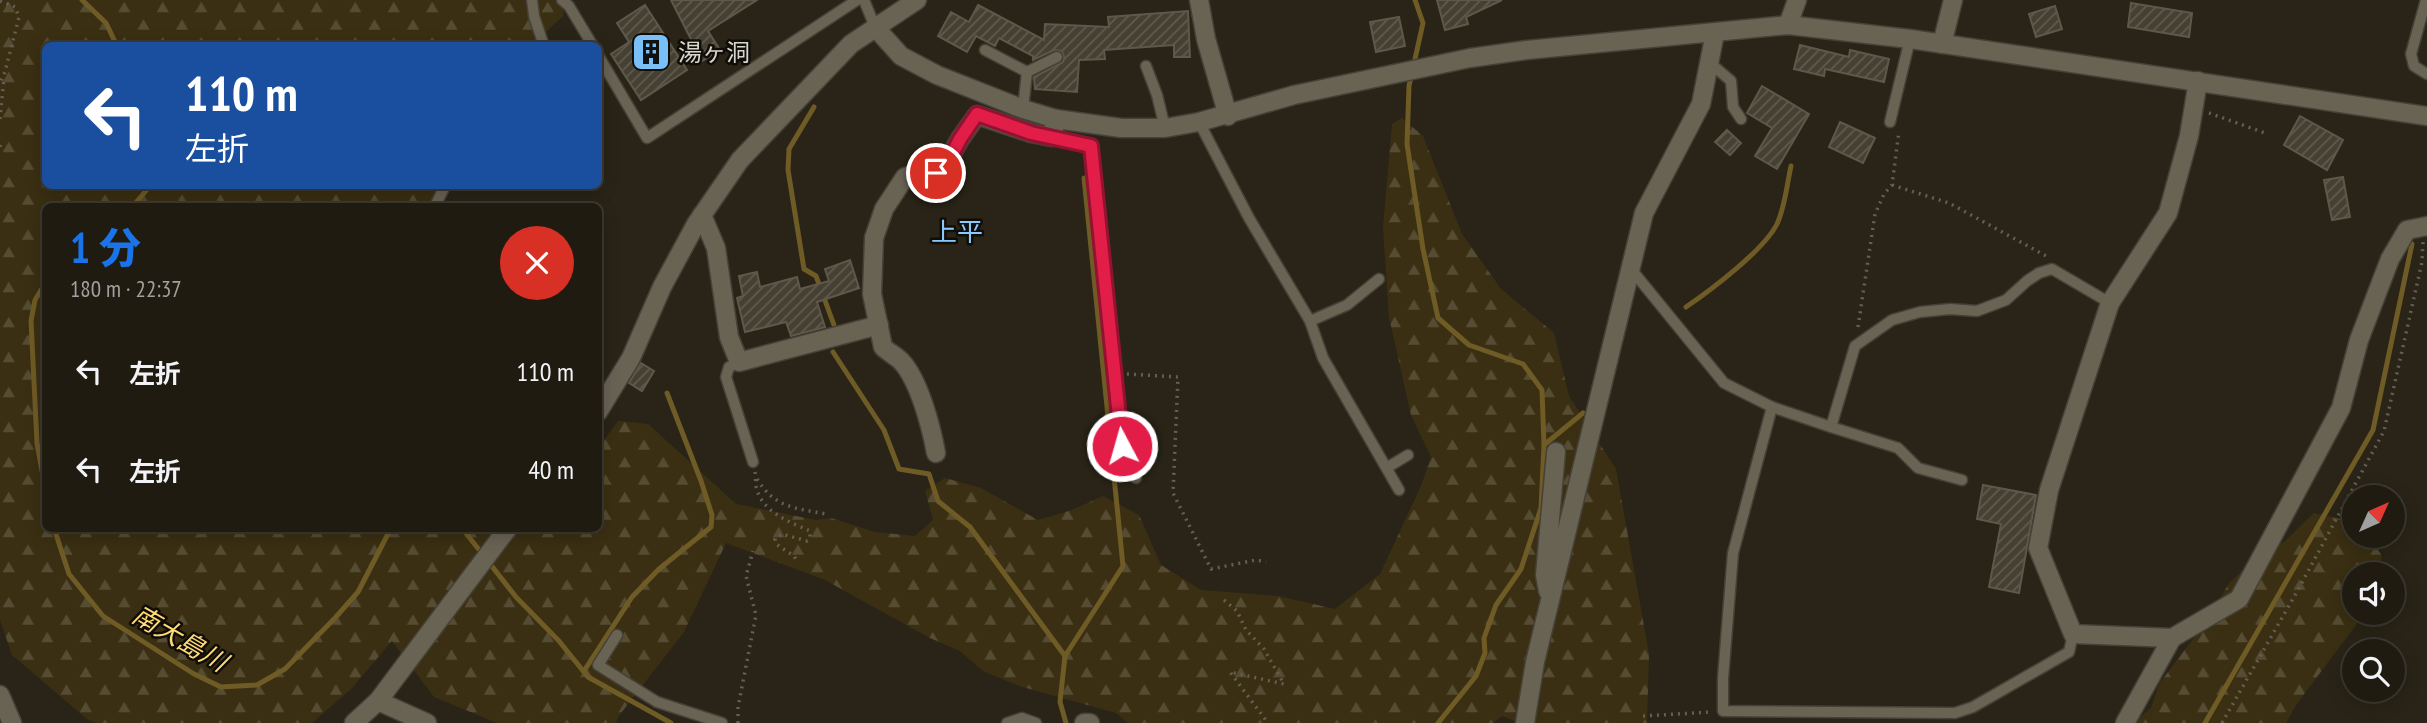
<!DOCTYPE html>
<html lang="ja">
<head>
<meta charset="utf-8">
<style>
	body { margin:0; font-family:"PT Sans Narrow","Noto Sans JP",sans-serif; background:#2c281f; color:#f1f3f6; height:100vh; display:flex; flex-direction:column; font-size:26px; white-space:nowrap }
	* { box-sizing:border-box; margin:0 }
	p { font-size:23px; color:#a1a19f }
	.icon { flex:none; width:38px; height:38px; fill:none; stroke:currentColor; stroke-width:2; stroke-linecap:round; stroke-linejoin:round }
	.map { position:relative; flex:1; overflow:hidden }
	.details { position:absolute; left:42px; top:203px; width:560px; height:329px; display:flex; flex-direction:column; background:#1f1b11; border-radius:10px; box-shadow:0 4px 18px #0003,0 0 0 2px #3c3931 }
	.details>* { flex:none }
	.guide { position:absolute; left:42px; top:42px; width:560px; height:147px; border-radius:10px; box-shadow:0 4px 18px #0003,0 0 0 2px #3c3931; background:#1a4fa0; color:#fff; overflow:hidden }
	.needle { width:46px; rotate:45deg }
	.fabs { position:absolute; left:2342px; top:485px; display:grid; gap:14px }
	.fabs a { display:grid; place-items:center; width:63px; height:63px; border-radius:50%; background:#1f1b11; box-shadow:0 4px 18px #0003,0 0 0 2px #3c3931; font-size:35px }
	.pin { position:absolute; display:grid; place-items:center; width:60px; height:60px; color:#fff; margin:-30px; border:4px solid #fff; border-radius:50%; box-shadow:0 2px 7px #0007 }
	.me { position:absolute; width:77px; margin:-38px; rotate:354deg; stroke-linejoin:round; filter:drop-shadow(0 0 5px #0008) }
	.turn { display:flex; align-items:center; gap:24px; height:147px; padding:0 28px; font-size:32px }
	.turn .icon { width:91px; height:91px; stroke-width:2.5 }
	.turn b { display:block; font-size:49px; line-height:60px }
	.round { display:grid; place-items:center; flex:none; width:74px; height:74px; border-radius:37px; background:#2c281f }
	.summary { display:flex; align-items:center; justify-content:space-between; height:119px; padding:0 28px }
	h1 { font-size:42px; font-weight:800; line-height:52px; color:#1a73e8 }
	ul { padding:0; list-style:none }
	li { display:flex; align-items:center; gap:21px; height:98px; padding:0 28px }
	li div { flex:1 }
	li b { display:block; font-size:26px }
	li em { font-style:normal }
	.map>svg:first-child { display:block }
	.forest { fill:url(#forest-firs) }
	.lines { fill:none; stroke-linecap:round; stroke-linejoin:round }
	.stream { stroke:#6f5b25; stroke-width:5 }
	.building { fill:url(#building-hatch); stroke:#5e584a; stroke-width:2 }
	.service-casing { stroke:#454138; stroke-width:13 }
	.minor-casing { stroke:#454138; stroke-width:21 }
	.tertiary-casing { stroke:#454138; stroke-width:21 }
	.path { stroke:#645f54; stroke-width:3.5; stroke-dasharray:2 5; stroke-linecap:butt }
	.service { stroke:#696354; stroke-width:10 }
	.minor { stroke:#696354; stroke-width:18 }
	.tertiary { stroke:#696354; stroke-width:18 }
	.route-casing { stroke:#92132f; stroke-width:18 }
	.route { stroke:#e11d48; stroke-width:12 }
	.labels { text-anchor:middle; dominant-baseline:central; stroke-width:5; stroke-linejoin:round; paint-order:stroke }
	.poi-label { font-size:24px; fill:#d8d5cd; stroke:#100d08; text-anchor:start }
	.neighbourhood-label { font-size:26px; fill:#89c9fe; stroke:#100d08 }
	.water-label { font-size:26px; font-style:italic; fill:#ffda75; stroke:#100d08 }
</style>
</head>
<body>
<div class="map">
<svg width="2427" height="723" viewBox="0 0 2427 723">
	<defs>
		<pattern id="forest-firs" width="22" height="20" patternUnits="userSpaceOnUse" patternTransform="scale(1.75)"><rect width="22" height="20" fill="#3a2f12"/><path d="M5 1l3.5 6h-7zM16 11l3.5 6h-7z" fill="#564c33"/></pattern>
		<pattern id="building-hatch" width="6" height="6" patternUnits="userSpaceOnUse" patternTransform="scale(1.75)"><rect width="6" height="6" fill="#454032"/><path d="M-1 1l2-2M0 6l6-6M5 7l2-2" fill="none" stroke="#5f5b4e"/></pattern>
	</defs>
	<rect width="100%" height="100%" fill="#292417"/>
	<g class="forest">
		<polygon points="0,0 564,0 563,16 532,45 46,46 46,186 441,186 443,204 441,206 46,206 46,528 598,528 599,447 618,421 648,424 736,504 816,520 831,518 875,532 915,536 933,520 925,491 945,478 981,488 1038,520 1072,510 1103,496 1139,515 1161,565 1201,590 1278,596 1335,609 1380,574 1421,486 1431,457 1411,415 1389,317 1383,227 1392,124 1402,118 1423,136 1462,234 1501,289 1554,333 1569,396 1616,469 1649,654 1647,723 1520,723 1502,716 1493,723 1128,723 1116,713 1019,686 983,671 960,651 930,638 825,580 726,543 684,632 618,717 616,723 497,723 434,697 392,641 351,689 312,723 96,723 88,720 12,655 0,620"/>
		<polygon points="2314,513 2349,521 2354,524 2354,536 2369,536 2382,556 2378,574 2354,574 2354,612 2365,613 2296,705 2286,723 2133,723 2151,708 2159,684 2208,619 2229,583 2251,563 2285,541"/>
	</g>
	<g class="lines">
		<g class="stream">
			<polyline points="82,0 106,23 117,46"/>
			<polyline points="1415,0 1423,23 1409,86 1407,144 1423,249 1438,318 1469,345 1523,364 1542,390 1544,445 1541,508 1521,569 1496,605 1484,638 1485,653 1476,676 1438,723"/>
			<polyline points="814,107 789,149 788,170 804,269 816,276 834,325"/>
			<polyline points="133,206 150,186"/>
			<polyline points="46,282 35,300 31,321 37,443 46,493"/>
			<path d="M1686 307C1711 290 1764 250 1777 224 1785 207 1787 184 1791 166"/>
			<polyline points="833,352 884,430 899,469 929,474 938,501 970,527 1065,656"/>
			<polyline points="1544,445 1583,413"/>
			<polyline points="54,528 69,574 103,616 194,674 221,687 257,685 285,669 335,618 358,592 391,528"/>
			<polyline points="462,528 516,597 559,641 588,677 671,723"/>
			<polyline points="584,671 632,597 659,569 711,527 712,515 701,481 667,393"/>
			<polyline points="1066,723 1060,702 1065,656 1123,566 1084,178"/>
			<polyline points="2205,723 2373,430 2412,244"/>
		</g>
	</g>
	<g class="building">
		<polygon points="671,0 757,0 708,31 720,50 702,61"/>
		<polygon points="1437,0 1502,0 1466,17 1468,24 1445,30"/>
		<polygon points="2131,3 2192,13 2189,37 2128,27"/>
		<polygon points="645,5 687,70 641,100 611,54 629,42 617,23"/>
		<polygon points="978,5 1044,40 1045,24 1109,27 1108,17 1188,11 1190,57 1174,57 1174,45 1104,50 1105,59 1079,60 1077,92 1035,89 1034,77 1063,62 1064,57 1062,51 1054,50 1033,60 1033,56 999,38 995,46 976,36 967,52 938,36 951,12 969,22"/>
		<polygon points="2055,6 2062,29 2036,37 2029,14"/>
		<polygon points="1399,17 1405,46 1376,52 1370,22"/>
		<polygon points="1800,45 1849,57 1850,50 1889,59 1884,82 1825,69 1824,76 1794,69"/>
		<polygon points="1762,86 1809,114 1777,169 1755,156 1772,128 1747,113"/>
		<polygon points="2300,116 2343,140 2327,170 2284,145"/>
		<polygon points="1840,122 1875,138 1863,163 1829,147"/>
		<polygon points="1727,130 1741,143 1730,155 1715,142"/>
		<polygon points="2343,177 2350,217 2332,220 2324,180"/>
		<polygon points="850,260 859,288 817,302 825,327 791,336 786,322 745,332 737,298 743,296 739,276 757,272 760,287 797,277 800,289 829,281 825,269"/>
		<polygon points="641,363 654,371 642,391 629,383"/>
		<polygon points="1983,485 2036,495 2019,593 1989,587 2001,524 1977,519"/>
	</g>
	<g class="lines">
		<defs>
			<g id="service">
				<polyline points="532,0 534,16 544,46"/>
				<polyline points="562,0 569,6 593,46"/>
				<polyline points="864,0 875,27"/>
				<polyline points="2426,0 2411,54 2414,66 2427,74"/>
				<polyline points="985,50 1027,72 1023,109"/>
				<polyline points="598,55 647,138 857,0"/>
				<polyline points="1709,62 1731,81 1733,107 1741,119"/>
				<polyline points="1146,66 1157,95 1165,128"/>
				<polyline points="1027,72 1057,57"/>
				<polyline points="1199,122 1249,218 1310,321 1323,358 1399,490"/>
				<polyline points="1890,122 1910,39"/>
				<polyline points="1052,137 1091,146 1122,446 1136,478"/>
				<polyline points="435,206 445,186"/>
				<polyline points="1631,269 1724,383 1772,407 1831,427 1855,346 1892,320 1920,312 1950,309 1977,311 2006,300 2027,281 2039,273 2052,269 2110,303"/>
				<polyline points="1310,321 1347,305 1379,279"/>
				<polyline points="739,362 729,367 726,377 753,462"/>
				<polyline points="1772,407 1733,553 1723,678 1723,711 1955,713 1973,707 2069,652 2073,634"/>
				<polyline points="1831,427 1898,448 1918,468 1962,480"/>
				<polyline points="1388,467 1408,455"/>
				<polyline points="617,635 598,665 657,702 722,723"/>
				<polyline points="1007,723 1022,718 1036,723"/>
			</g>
			<g id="minor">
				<polyline points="1199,0 1206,39 1228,116"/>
				<polyline points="1788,25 1797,0"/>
				<polyline points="875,27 901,56 937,75 1023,109 1056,119 1121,128 1165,128 1199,122 1294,95 1470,58 1527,50 1788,25 1910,39 2427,116"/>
				<polyline points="1942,44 1953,0"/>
				<polyline points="702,215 716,248 729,337 739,362 879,325"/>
				<path d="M936 453C931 426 919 380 901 361 896 356 888 352 883 347L872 294 874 238 884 209 905 177 918 173H936L945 166 960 139 977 115 1031 133 1052 137 1056 119"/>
				<polyline points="1548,591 1545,575 1556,452"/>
				<polyline points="2172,638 2239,599 2341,408 2359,340 2390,259 2407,230 2427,226"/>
				<polyline points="0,695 12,723"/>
				<polyline points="1525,723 1535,662 1644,213 1701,104 1715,33"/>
				<polyline points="2125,723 2172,638 2073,634 2038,548 2049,490 2110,303 2168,213 2189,136 2198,81"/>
			</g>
			<g id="tertiary">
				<polyline points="598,412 631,358 662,287 696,224 740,160 851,44 917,0"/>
				<polyline points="378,701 427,723"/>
				<polyline points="354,723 378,701 508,528"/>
				<polyline points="1084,723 1090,723"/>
			</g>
		</defs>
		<use href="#service" class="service-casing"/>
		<use href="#minor" class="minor-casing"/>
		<use href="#tertiary" class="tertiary-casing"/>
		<g class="path">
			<polyline points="0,1 15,7 19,17 5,72 0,83"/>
			<polyline points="2209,113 2265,133"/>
			<polyline points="0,119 4,78"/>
			<polyline points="0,145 1,151"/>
			<polyline points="1892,185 1949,203 2048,257"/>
			<polyline points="1858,327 1875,214 1884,194 1892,185 1899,131"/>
			<polyline points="1127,374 1178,377 1173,493 1211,569 1256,560 1266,562"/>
			<path d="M755 472C756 478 755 485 757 490 764 513 790 522 810 531V538L807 541 782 534 775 539 776 544 794 556 798 563"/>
			<path d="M757 479C775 508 795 508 826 514"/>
			<polyline points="1224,600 1237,611 1246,630 1264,649 1284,684 1230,672 1268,723"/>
			<polyline points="1643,716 1711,712"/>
			<polyline points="738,723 738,707 756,615 746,576 753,551"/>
			<polyline points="2222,723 2299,588 2384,431 2422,262 2423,242"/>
		</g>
		<use href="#service" class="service"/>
		<use href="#minor" class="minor"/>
		<use href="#tertiary" class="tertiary"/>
	</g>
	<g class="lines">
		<defs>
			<polyline id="route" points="936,173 946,166 960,139 977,114 1031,133 1091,146 1122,446"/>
		</defs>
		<use href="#route" class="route-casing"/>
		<use href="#route" class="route"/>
	</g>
	<defs>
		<symbol id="building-square" viewBox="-11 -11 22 22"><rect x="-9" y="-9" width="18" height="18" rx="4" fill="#79bff8" stroke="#100d08"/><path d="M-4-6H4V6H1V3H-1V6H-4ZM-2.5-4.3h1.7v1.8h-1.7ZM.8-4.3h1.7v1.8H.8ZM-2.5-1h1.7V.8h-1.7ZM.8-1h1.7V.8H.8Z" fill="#111"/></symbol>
	</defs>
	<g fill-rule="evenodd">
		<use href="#building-square" x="629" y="30" width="44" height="44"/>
	</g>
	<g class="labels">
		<g class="poi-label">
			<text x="678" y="52">湯ヶ洞</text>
		</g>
		<g class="neighbourhood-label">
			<text x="957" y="231">上平</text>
		</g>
		<g class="water-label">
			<text transform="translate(180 638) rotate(30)">南大島川</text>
		</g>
	</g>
</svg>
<div class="fabs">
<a><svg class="needle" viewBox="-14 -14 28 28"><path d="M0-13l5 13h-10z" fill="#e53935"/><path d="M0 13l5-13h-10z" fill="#a1a19f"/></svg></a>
<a><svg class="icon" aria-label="sound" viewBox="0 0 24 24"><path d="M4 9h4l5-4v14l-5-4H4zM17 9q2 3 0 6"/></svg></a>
<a><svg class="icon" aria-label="search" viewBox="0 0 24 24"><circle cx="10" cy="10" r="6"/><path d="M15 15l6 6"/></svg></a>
</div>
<div class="pin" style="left:936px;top:173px;background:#d93025"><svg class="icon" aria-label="arrive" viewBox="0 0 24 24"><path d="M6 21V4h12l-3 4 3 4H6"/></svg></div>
<svg class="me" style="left:1122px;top:446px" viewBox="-20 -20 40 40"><circle r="17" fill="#e11d48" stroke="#fff" stroke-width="3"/><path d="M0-11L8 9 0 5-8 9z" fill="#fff"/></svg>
<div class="guide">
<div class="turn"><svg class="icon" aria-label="left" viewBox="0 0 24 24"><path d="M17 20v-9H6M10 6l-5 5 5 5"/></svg><div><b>110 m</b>左折</div></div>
</div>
<section class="details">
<div class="summary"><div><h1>1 分</h1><p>180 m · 22:37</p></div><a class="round" style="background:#d93025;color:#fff"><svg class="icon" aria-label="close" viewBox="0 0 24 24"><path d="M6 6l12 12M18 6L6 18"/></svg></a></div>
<ul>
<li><svg class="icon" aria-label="left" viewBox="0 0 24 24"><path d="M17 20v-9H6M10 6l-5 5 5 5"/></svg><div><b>左折</b></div><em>110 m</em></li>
<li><svg class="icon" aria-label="left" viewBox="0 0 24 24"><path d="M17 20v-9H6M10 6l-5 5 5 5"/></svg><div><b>左折</b></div><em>40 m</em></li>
</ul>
</section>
</div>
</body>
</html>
